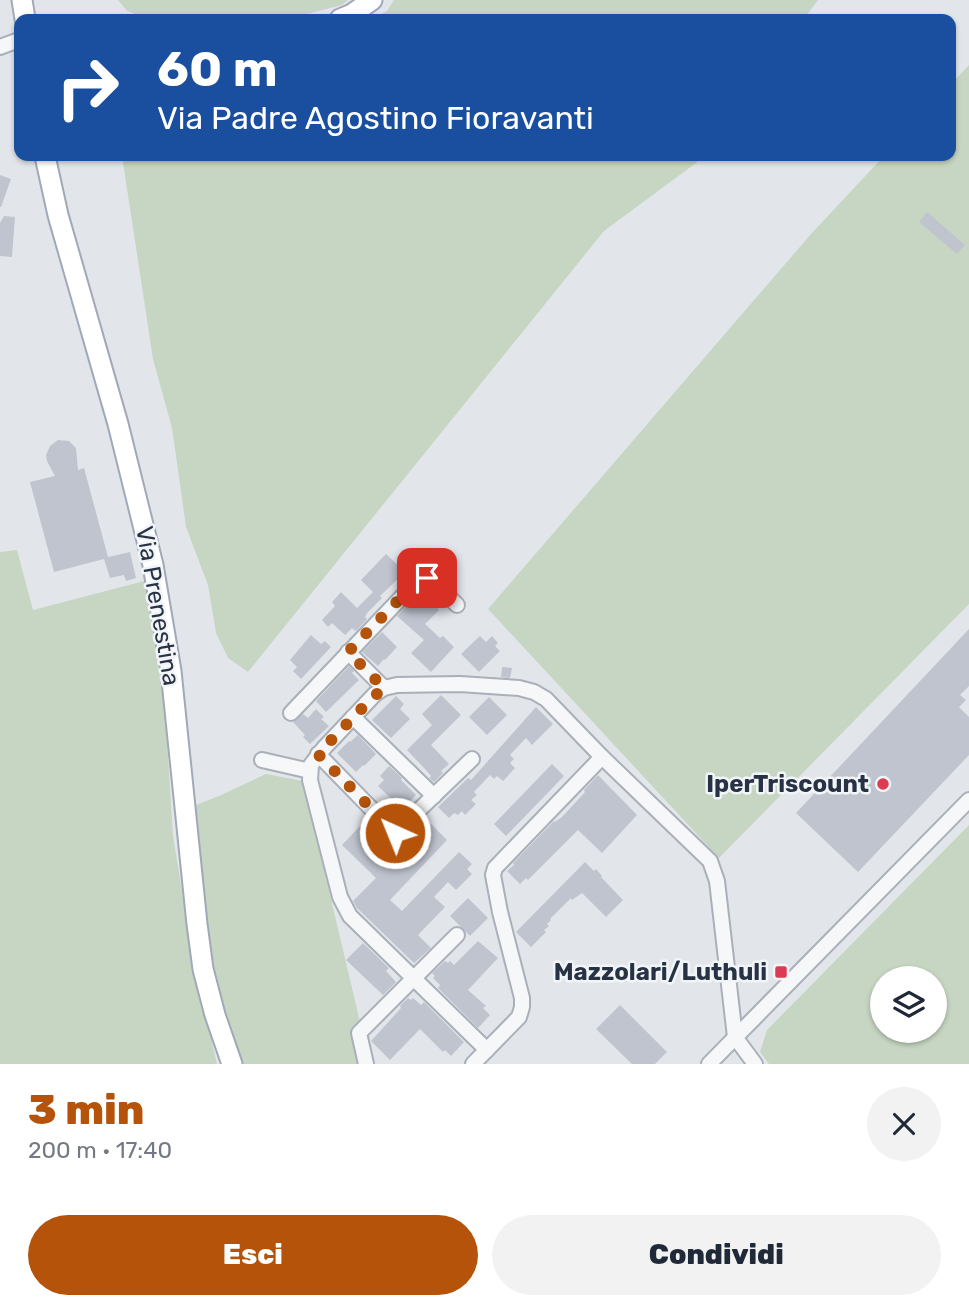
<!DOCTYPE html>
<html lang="it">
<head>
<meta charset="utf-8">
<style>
	body { margin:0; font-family:Rubik,sans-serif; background:#f2f2f3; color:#1f2937; height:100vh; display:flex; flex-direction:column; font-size:26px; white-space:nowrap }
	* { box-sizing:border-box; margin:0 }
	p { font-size:23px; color:#747a83 }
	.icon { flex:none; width:38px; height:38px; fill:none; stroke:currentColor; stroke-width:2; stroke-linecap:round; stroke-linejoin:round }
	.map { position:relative; height:1064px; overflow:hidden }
	.panel { display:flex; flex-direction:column; background:#fff; flex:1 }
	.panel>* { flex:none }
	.guide { position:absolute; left:14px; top:14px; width:942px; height:147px; border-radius:14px; box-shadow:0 2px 5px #0004; background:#1a4fa0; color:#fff; overflow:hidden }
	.controls { position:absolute; left:870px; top:966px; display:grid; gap:14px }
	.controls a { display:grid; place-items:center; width:77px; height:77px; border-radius:50%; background:#fff; box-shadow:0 2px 5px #0004; font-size:35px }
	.pin { position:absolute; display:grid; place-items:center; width:60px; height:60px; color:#fff; margin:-30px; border-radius:14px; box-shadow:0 4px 10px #0006 }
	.me { position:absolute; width:77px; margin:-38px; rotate:316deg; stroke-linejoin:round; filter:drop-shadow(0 0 5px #0008) }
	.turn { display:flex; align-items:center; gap:24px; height:147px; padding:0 28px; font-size:32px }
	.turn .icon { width:91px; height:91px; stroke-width:2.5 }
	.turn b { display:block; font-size:49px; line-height:60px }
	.round { display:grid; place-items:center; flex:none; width:74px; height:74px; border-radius:37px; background:#f2f2f3 }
	.overview { display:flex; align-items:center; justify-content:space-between; height:119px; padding:0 28px }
	h1 { font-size:42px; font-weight:800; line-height:52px; color:#b45309 }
	.action { display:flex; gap:14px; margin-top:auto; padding:14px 28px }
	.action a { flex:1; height:80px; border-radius:42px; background:#b45309; color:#fff; font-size:28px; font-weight:800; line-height:80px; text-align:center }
	.action a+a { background:#f2f2f3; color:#1f2937 }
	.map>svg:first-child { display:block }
	.green { fill:#c7d6c2; fill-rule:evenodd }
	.building { fill:#bfc4cf }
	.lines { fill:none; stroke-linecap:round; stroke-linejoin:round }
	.minor-casing { stroke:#aab0b9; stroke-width:18 }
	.major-casing { stroke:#a0a9b8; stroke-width:23 }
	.minor { stroke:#f5f7f9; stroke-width:14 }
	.major { stroke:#fff; stroke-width:19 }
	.route { stroke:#b45309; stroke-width:12; stroke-dasharray:0 21.6 }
	.poi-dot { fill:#da3d53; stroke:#f2f5f8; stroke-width:2.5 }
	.labels { text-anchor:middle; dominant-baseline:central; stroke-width:5; stroke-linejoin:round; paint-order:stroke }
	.street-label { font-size:24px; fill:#283245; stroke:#f2f5f8 }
	.poi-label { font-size:24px; font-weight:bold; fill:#283245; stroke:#f2f5f8; text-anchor:end }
</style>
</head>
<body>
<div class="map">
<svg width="969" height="1064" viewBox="0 0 969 1064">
	<rect width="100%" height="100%" fill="#e2e6eb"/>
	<g class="green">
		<polygon points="118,0 348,0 342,5 295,17 149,19 127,11"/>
		<polygon points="394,0 818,0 804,19 372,19 387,11"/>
		<polygon points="969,65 969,604 719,858 488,609 811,234 884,156 950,156 950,85"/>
		<polygon points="122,156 701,156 696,163 604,231 248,672 228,658 216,633 208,585 186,527 172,428 153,359"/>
		<polygon points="17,550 33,610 144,581 165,709 173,836 192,952 217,1064 0,1064 0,552"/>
		<polygon points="266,774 303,781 370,1064 241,1064 216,986 207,921 196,805 219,796"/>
		<path d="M969 825V1064H769L760 1052 767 1030ZM882 978H934V1031H882Z"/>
	</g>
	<g class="building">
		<polygon points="0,175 11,179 1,207 0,207"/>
		<polygon points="927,212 965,245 957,254 919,222"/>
		<polygon points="4,216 15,217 12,257 0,256 0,223"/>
		<polygon points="58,440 69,441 76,448 78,470 84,468 108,557 130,552 136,578 126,581 124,575 110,578 104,559 54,572 30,482 55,476 47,461 46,455 50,446"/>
		<polygon points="386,554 405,572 380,596 382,598 367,613 365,617 367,619 356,631 352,628 345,635 332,623 328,627 322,620 335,606 332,602 341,592 357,608 373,592 361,580"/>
		<polygon points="423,588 430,593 426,597 439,610 425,624 440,638 443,636 454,647 431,672 411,653 424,640 397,616"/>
		<polygon points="969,629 969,686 960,695 966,700 959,707 969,717 969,755 858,872 796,813"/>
		<polygon points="382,632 397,647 385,660 384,659 378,666 362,652"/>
		<polygon points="311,635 321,644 325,641 331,647 301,679 293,671 297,667 290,660"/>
		<polygon points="480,636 486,642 492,636 498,643 495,646 500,651 479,672 461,654"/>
		<polygon points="349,666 354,671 352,673 359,680 326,712 316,701"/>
		<polygon points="502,667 512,668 510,678 501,677"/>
		<polygon points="441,695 461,715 431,745 449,764 441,771 443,773 434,782 429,778 431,776 425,769 407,750 432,725 422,714"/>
		<polygon points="396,696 404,704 400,709 410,719 391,738 372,720"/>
		<polygon points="489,697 507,715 487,735 469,717"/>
		<polygon points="536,707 553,724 532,745 526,738 510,755 514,759 510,763 515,768 503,781 497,776 494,779 490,775 474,792 477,795 471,800 476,804 465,815 462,811 458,815 454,813 449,818 438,807 468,778 471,780"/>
		<polygon points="316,709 324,717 321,719 329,726 310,744 303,737 305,735 293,722 303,714 308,718"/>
		<polygon points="358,735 376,754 364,766 363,765 356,772 337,753 349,741 350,742"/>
		<polygon points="552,764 564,776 506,836 494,824"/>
		<polygon points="389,766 402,778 401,780 416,795 402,809 378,786 384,780 380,776"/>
		<polygon points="598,775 637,815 602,853 578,830 528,880 526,878 520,884 507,871 514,865 513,863 554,821 555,822 562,817 585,792 584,790"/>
		<polygon points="363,823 384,843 381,846 403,866 417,851 411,845 431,824 447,840 390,900 402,911 459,852 472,864 467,869 472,874 456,890 448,882 434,897 445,907 418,935 431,948 414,963 357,908 353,901 376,878 342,845"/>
		<polygon points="585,862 594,871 596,869 602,876 601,877 623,900 606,917 582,893 572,900 571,898 550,919 551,920 547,924 549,926 544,930 546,932 531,947 516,932"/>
		<polygon points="468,898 488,918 470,936 450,916"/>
		<polygon points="478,941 498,958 468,990 486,1006 483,1008 490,1015 478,1028 438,988 440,985 433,978 435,976 432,973 445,961 448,963 450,961 454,965"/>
		<polygon points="363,943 389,968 386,971 396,982 383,995 346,960"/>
		<polygon points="408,998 411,1000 413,998 421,1005 424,1002 464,1042 451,1056 445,1050 443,1052 420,1029 390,1060 371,1041 401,1008 400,1006"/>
		<polygon points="620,1005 667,1052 655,1064 632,1064 596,1029"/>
	</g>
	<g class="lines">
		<defs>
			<g id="minor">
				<polyline points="0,47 19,40"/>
				<polyline points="348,652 384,688"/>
				<polyline points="291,713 418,580 424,578 431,579 457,605"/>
				<polyline points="353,717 434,796"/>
				<polyline points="318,754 395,833 472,759"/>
				<polyline points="262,760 310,771"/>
				<polyline points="487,1050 350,916 340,897 310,780 311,765 324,748 375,694 384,688 397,685 460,684 519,688 534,692 546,699 602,757 710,861 717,881 735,1037 755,1064"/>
				<polyline points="366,1064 359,1033 457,935"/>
				<polyline points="473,1064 519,1017 522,1007 522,998 500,912 493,875 495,868 602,757"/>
				<polyline points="709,1064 969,800"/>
			</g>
			<g id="major">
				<polyline points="22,0 25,19"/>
				<polyline points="340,19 352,14 372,0"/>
				<polyline points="45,156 58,215 118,424 153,565 171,671 197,924 203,969 215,1015 232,1064"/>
			</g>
		</defs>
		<use href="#minor" class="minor-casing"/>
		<use href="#major" class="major-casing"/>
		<use href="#minor" class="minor"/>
		<use href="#major" class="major"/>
	</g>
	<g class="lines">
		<polyline class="route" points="395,833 318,754 371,699 384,688 348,652 415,583 421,579 427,578"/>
	</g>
	<g class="poi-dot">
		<circle cx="883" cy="784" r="7"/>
		<rect x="774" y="965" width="14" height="14" rx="3.5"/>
	</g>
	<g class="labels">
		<g class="street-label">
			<text transform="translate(158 606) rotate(80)">Via Prenestina</text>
		</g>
		<g class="poi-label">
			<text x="869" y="784">IperTriscount</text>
			<text x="767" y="972">Mazzolari/Luthuli</text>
		</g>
	</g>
</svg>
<div class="controls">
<a><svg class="icon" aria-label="layers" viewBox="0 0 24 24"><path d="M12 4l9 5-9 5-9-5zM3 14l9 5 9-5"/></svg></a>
</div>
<div class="pin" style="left:427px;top:578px;background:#d93025"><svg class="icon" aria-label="arrive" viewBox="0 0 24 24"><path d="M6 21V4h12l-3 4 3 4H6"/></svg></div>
<svg class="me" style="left:395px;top:833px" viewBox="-20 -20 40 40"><circle r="17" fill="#b45309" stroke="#fff" stroke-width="3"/><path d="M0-11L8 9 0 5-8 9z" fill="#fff"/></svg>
<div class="guide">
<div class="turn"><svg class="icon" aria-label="right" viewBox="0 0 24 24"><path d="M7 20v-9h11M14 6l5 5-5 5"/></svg><div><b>60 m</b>Via Padre Agostino Fioravanti</div></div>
</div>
</div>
<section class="panel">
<div class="overview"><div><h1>3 min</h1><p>200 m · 17:40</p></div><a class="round"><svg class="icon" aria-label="close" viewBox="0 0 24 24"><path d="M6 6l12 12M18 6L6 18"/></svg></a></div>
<div class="action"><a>Esci</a><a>Condividi</a></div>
</section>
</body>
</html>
